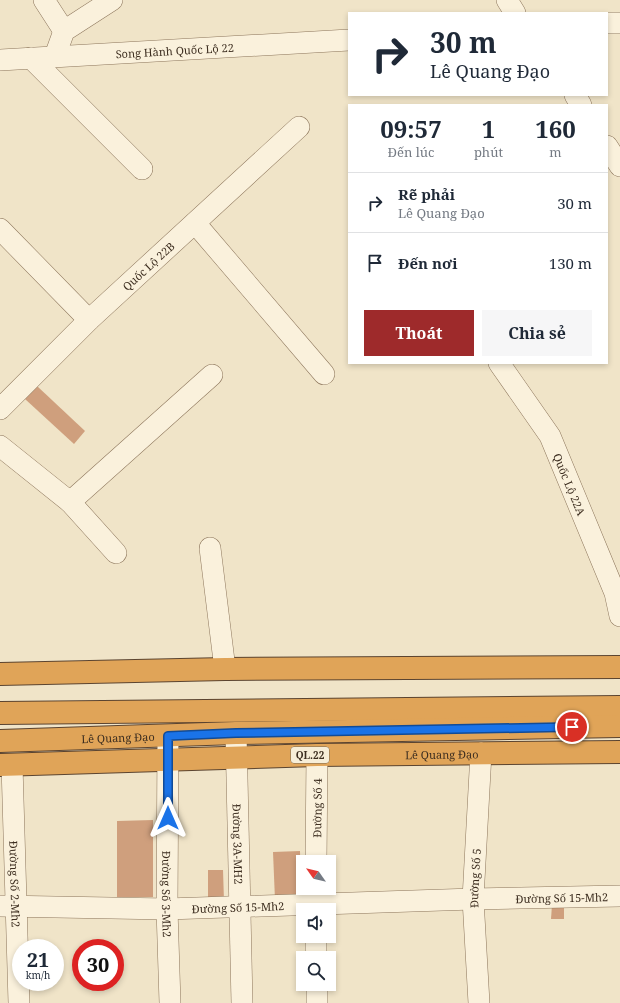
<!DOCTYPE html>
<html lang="vi">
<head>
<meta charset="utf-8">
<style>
	body { margin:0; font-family:"Noto Serif",serif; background:#f6f6f7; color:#1f2937; height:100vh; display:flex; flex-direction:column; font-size:15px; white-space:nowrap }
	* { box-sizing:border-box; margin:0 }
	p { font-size:13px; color:#747a83 }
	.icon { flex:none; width:22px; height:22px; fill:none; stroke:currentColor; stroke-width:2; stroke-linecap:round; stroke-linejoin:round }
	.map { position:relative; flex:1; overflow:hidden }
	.side { position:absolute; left:348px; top:104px; width:260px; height:260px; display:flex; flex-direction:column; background:#fff; border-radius:0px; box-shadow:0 2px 6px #0003 }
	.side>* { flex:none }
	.top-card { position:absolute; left:348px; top:12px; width:260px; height:84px; border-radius:0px; box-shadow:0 2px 6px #0003; background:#fff; color:#1f2937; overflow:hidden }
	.needle { width:26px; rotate:304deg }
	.tools { position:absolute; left:296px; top:855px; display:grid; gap:8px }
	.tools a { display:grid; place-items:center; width:40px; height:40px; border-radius:0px; background:#fff; box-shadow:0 2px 6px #0003; font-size:20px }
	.speed { position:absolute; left:12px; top:939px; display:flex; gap:8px; font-size:20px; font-weight:700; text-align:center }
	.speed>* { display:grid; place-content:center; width:52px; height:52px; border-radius:50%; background:#fff; box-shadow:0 2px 6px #0003; line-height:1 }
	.speed small { font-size:10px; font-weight:400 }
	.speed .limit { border:6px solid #d22; background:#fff; color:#111 }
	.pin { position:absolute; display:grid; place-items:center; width:34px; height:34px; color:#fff; margin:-17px; border:2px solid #fff; border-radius:50%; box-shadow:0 1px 4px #0007 }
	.me { position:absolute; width:44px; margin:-22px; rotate:0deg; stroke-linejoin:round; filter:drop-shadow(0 0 3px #0008) }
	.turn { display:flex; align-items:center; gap:14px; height:84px; padding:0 16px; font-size:18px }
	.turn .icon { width:52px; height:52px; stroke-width:2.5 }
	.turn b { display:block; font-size:28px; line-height:34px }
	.eta { display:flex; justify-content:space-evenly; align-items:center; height:68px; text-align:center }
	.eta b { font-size:24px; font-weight:700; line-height:28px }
	.primary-button { display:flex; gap:8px; margin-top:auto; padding:8px 16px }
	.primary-button a { flex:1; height:46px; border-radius:0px; background:#9e2a2b; color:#fff; font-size:16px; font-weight:700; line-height:46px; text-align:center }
	.primary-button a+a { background:#f6f6f7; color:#1f2937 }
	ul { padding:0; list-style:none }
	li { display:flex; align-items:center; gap:12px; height:60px; padding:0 16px; border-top:1px solid #e0e1e3 }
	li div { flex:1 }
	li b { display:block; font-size:15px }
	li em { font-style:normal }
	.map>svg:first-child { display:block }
	.building { fill:#cf9f7d }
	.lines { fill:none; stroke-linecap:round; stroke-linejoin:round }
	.minor-casing { stroke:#8d765c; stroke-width:22 }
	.highway-casing { stroke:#5b4430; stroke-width:24 }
	.minor { stroke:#faf1dc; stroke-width:21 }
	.highway { stroke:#e0a458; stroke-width:22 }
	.route-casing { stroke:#114b97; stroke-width:10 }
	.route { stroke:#1a73e8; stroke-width:7 }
	.labels { text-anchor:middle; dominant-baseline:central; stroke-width:4; stroke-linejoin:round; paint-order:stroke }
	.shield { fill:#f7eed8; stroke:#756857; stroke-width:1 }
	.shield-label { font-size:10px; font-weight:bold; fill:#3d2e20 }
	.street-label { font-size:11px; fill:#3d2e20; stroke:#f7eed8 }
</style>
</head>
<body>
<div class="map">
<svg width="620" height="1003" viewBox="0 0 620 1003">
	<rect width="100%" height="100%" fill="#f0e4c8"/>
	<g class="building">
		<polygon points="37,386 85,431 74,444 25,399"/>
		<polygon points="153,820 153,897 117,897 117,821"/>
		<polygon points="300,851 301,899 275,900 273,852"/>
		<polygon points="208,870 223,870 224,902 208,902"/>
		<polygon points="552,905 564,906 564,919 551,919"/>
	</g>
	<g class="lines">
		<defs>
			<g id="minor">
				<polyline points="44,0 64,31"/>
				<polyline points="507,0 515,13"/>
				<polyline points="607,23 620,23"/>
				<polyline points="55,56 64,31 112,0"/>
				<polyline points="31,58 142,169"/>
				<path id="s1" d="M0 60 349 40"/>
				<polyline points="575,95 581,105"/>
				<polyline points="607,146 620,166"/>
				<polyline points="195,223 324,374"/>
				<polyline points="0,229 89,320"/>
				<path id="s2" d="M499 363 550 436 615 593 620 616"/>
				<path id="s3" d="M0 409 89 320 299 127"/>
				<polyline points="0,446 70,502 212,375"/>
				<polyline points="70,502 116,553"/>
				<polyline points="210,548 225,669"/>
				<path id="s4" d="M236 733 242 1003"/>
				<path id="s5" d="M168 736 167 909 170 1003"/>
				<path id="s6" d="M12 765 19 1003"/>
				<path id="s7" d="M316 862 317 755"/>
				<path id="s8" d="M0 906 167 909 473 899 620 896"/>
				<polyline points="316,936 316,958"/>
				<polyline points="317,984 317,1003"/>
				<path id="s9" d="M479 1003 473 899 481 753"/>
			</g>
			<g id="highway">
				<polyline points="0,674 225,669 620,667"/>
				<polyline points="0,713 620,707"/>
				<path id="s10" d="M0 741 236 733 620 726"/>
				<path id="s11" d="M0 765 317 755 620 752"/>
			</g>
		</defs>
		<use href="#minor" class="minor-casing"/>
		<use href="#highway" class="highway-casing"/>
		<use href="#minor" class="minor"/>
		<use href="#highway" class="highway"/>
	</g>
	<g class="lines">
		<defs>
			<polyline id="route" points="168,818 168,736 236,733 572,727"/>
		</defs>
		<use href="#route" class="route-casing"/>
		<use href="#route" class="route"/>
	</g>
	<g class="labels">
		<rect class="shield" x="291" y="747" width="38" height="16" rx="3"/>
		<g class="shield-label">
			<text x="310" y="755">QL.22</text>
		</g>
		<g class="street-label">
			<text stroke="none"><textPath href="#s1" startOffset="175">Song Hành Quốc Lộ 22</textPath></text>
			<text stroke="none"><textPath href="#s3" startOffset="206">Quốc Lộ 22B</textPath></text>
			<text stroke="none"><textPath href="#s2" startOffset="141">Quốc Lộ 22A</textPath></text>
			<text stroke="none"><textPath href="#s10" startOffset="118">Lê Quang Đạo</textPath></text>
			<text stroke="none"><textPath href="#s11" startOffset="442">Lê Quang Đạo</textPath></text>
			<text stroke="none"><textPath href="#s7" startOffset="54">Đường Số 4</textPath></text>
			<text stroke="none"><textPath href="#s4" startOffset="111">Đường 3A-MH2</textPath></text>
			<text stroke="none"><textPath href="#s9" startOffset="125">Đường Số 5</textPath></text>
			<text stroke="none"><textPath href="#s6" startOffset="119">Đường Số 2-Mh2</textPath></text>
			<text stroke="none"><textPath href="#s5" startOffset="158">Đường Số 3-Mh2</textPath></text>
			<text stroke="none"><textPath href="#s8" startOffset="562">Đường Số 15-Mh2</textPath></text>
			<text stroke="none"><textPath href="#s8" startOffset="238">Đường Số 15-Mh2</textPath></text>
		</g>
	</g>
</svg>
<div class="tools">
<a><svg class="needle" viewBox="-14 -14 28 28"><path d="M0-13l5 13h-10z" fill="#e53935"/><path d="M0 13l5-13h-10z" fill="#747a83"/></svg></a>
<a><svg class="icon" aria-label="sound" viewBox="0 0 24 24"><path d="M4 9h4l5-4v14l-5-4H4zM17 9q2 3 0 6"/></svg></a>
<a><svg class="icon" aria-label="search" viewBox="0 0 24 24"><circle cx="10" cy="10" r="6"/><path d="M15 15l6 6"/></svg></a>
</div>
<div class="speed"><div>21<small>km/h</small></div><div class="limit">30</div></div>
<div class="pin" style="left:572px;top:727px;background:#d93025"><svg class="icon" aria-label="arrive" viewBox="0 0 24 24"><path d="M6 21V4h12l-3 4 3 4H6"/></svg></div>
<svg class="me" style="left:168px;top:818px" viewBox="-20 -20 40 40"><path d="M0-17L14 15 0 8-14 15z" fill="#1a73e8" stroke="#fff" stroke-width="4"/></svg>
<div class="top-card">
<div class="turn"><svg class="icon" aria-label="right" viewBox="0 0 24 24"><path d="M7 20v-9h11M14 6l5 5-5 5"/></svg><div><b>30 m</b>Lê Quang Đạo</div></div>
</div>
<section class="side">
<div class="eta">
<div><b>09:57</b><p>Đến lúc</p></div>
<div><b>1</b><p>phút</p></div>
<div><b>160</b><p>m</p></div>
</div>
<ul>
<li><svg class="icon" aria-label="right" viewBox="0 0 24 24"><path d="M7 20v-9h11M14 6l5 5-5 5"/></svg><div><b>Rẽ phải</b><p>Lê Quang Đạo</p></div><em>30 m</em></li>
<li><svg class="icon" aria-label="arrive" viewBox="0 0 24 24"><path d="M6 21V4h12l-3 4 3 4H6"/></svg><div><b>Đến nơi</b></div><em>130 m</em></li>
</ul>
<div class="primary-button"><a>Thoát</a><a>Chia sẻ</a></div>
</section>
</div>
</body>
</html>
